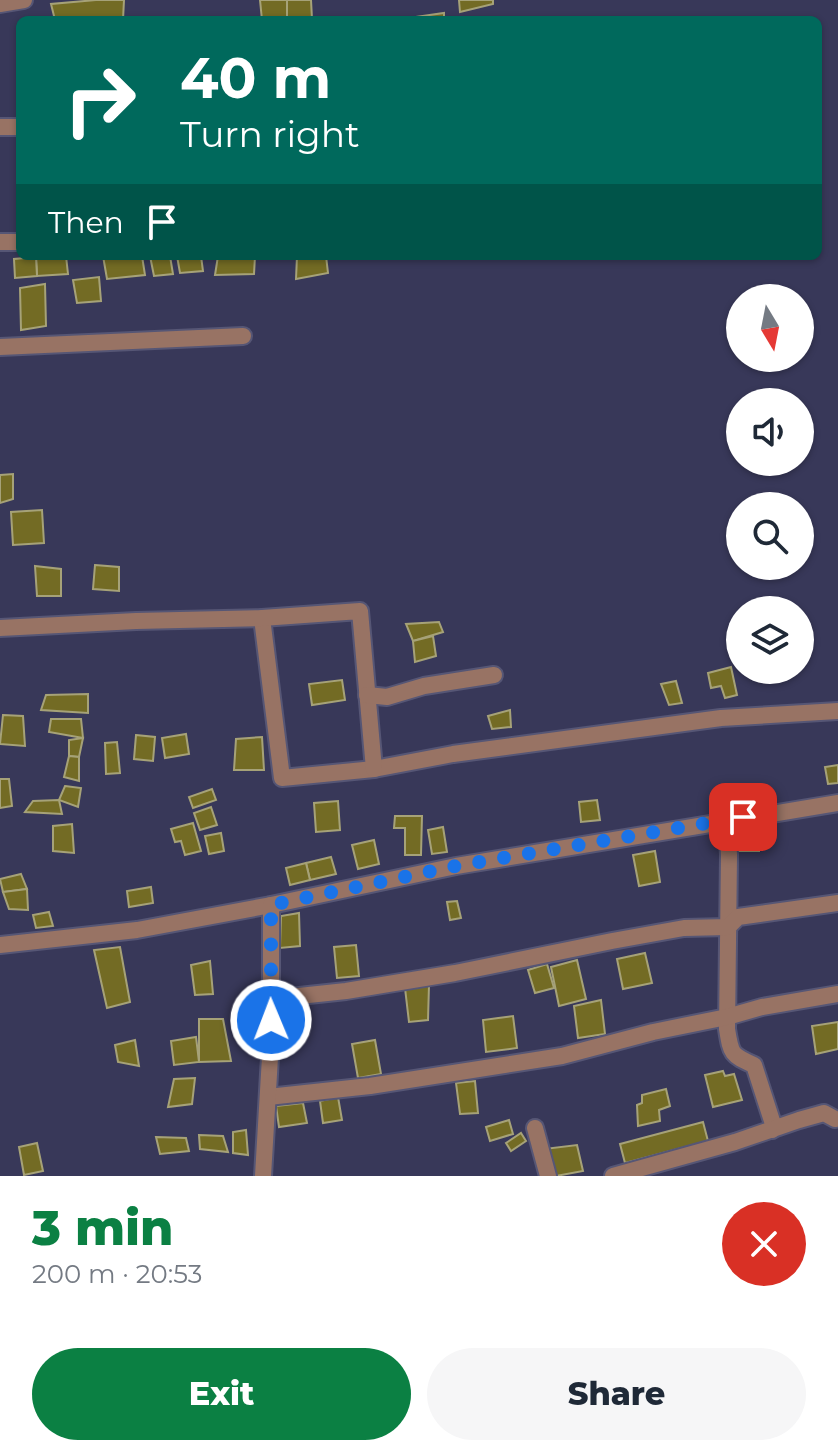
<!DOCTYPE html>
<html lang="en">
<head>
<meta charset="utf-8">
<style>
	body { margin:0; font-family:Montserrat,sans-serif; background:#f6f6f7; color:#1f2937; height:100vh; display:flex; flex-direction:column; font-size:30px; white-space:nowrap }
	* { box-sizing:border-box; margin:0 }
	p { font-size:26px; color:#747a83 }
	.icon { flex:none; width:44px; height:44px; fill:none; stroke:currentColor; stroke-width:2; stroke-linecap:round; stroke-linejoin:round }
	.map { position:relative; height:1176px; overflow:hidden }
	.side { display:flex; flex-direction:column; background:#fff; flex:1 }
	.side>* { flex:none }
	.guide { position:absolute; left:16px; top:16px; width:806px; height:244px; border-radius:12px; box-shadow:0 2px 6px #0004; background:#00695c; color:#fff; overflow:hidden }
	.needle { width:52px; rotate:170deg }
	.buttons { position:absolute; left:726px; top:284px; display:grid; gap:16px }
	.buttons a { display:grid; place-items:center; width:88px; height:88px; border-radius:50%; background:#fff; box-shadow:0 2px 6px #0004; font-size:40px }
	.pin { position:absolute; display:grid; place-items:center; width:68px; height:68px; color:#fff; margin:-34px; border-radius:16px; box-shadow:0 4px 12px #0006 }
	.me { position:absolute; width:88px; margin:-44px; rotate:359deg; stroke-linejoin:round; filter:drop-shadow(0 0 6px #0008) }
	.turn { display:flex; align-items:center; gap:28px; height:168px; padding:0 32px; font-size:36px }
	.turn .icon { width:104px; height:104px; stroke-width:2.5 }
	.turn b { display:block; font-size:56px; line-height:68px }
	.then { display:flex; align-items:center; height:76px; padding:0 32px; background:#0003; gap:16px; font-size:30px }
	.round { display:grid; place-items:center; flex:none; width:84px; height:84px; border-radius:42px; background:#f6f6f7 }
	.head { display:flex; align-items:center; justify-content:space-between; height:136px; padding:0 32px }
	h1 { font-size:48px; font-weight:800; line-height:60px; color:#0b8043 }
	.cta { display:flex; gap:16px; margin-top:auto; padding:16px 32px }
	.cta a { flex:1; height:92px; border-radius:48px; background:#0b8043; color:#fff; font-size:32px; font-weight:800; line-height:92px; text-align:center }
	.cta a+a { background:#f6f6f7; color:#1f2937 }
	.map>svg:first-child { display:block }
	.building { fill:#736b24; stroke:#a6a278; stroke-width:2 }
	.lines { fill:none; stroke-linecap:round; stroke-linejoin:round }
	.street-casing { stroke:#565675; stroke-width:20 }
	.street { stroke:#987364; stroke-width:16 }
	.route { stroke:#1a73e8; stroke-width:14; stroke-dasharray:0 25.2 }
</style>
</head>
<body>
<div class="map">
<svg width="838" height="1176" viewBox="0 0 838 1176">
	<rect width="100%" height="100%" fill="#383859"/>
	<g class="building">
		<polygon points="96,0 124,0 123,20 55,20 51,4"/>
		<polygon points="260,0 287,0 287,20 262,20"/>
		<polygon points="287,0 311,0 312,19 287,20"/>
		<polygon points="459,0 493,0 493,4 460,12"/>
		<polygon points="444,13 444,20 401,20 401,19"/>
		<polygon points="50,256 66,256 68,274 37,276 36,257"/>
		<polygon points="103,256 142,256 145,275 107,279"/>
		<polygon points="150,256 170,256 173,274 154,276"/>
		<polygon points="177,256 201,256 203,271 180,273"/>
		<polygon points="218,256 255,256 254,274 215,275"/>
		<polygon points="297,256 326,256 328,273 296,279"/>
		<polygon points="36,257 37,276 15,278 14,259"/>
		<polygon points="99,277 101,301 77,303 73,280"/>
		<polygon points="45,284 46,326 21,330 20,288"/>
		<polygon points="13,474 13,499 0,503 0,475"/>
		<polygon points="42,510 44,543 13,545 11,512"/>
		<polygon points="95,565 119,567 119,591 93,589"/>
		<polygon points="35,566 61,569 61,596 37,596"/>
		<polygon points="439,622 443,632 413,641 406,624"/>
		<polygon points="433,636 436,656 415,662 413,641"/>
		<polygon points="731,667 737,695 725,698 721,686 711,688 708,673"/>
		<polygon points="342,680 345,700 312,705 309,684"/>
		<polygon points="676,681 682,703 669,705 661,684"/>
		<polygon points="88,694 88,713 41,710 46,695"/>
		<polygon points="510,710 511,727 492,729 488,716"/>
		<polygon points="3,715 23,716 25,746 0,744"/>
		<polygon points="51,719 81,719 83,738 49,732"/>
		<polygon points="186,734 189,754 165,758 162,738"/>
		<polygon points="136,735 155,737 153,761 134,759"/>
		<polygon points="262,737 264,770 234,770 236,739"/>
		<polygon points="83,738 79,757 69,756 69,740"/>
		<polygon points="117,742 120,773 106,774 105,743"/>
		<polygon points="69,756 79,757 79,781 64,777"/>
		<polygon points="838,765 838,783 828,784 825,767"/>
		<polygon points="0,779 9,779 12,806 0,808"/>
		<polygon points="65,786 81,788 78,807 59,800"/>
		<polygon points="212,789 216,800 193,808 189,797"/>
		<polygon points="59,800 62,814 25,812 33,801"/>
		<polygon points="597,800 600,820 581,822 579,802"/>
		<polygon points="338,801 340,830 316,832 314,803"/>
		<polygon points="211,807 217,825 200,830 194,813"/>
		<polygon points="395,816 422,816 421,855 405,855 405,828 394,828"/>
		<polygon points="193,823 201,851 185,855 181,841 175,842 171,829"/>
		<polygon points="72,824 74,853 53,851 53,826"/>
		<polygon points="443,827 447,852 432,854 428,830"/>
		<polygon points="759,827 759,851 735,851 735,828"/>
		<polygon points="221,833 224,851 209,854 205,836"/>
		<polygon points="374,840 379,864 358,869 352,845"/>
		<polygon points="655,851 660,882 639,886 633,855"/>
		<polygon points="331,857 336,874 310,880 306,863"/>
		<polygon points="306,863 310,880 290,885 286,868"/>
		<polygon points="21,874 27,889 3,892 0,879"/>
		<polygon points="151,887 153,903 129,907 127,891"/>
		<polygon points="27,889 28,910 9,909 3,892"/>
		<polygon points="457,901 461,918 450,920 447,902"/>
		<polygon points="49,912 53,926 36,928 33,915"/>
		<polygon points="299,913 300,946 280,948 281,916"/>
		<polygon points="356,945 359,976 337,978 334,947"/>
		<polygon points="120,947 130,1002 107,1008 94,950"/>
		<polygon points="645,953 652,983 623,989 617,959"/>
		<polygon points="577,960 586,999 559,1006 551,967"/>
		<polygon points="210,961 213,994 195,995 191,965"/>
		<polygon points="547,964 554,988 535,993 528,970"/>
		<polygon points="429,985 428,1020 409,1022 405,988"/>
		<polygon points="601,1000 605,1034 578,1038 574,1006"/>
		<polygon points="293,1008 292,1043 277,1044 279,1009"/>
		<polygon points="255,1016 258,1038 237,1040 234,1018"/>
		<polygon points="513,1016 517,1048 486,1052 483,1020"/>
		<polygon points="199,1019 223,1019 231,1061 199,1062"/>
		<polygon points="838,1022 838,1049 816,1054 812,1026"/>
		<polygon points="196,1037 199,1062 174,1065 171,1041"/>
		<polygon points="135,1040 139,1066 118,1062 115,1045"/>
		<polygon points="375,1040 381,1074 358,1078 352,1044"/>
		<polygon points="723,1071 725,1076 734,1074 742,1100 713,1107 705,1075"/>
		<polygon points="195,1078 192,1104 168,1107 174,1079"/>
		<polygon points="475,1081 478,1113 460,1114 456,1083"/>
		<polygon points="666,1089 670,1106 659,1110 660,1121 638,1126 637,1105 642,1103 642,1095"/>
		<polygon points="338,1097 342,1120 323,1123 320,1101"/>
		<polygon points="303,1103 307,1123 279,1127 276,1106"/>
		<polygon points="509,1120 513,1134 490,1141 486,1127"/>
		<polygon points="703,1122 708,1141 625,1163 620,1144"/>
		<polygon points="246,1130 248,1155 233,1153 233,1132"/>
		<polygon points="521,1133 526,1141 511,1151 506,1143"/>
		<polygon points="199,1135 223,1136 228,1152 200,1149"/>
		<polygon points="156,1137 186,1138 189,1151 160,1154"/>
		<polygon points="37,1143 43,1171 24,1175 19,1147"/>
		<polygon points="577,1145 583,1171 556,1176 544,1149"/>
	</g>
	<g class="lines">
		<defs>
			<g id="street">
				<polyline points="0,4 24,0"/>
				<polyline points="0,127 20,127"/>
				<polyline points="0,242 20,242"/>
				<polyline points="0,347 243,336"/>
				<polyline points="262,618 282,778 374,769 453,754 721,718 838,711"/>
				<polyline points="0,628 136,621 262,618 360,611 374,769"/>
				<polyline points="367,695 387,697 424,686 494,675"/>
				<path d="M727 820 729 855 727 1029C731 1054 731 1055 754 1065L773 1124 772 1130"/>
				<polyline points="0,945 137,930 271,905 456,866 838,803"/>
				<polyline points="271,999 346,991 455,973 612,941 684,928 728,927 738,917 838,903"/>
				<polyline points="268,1097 370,1086 562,1056 653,1032 727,1017 762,1007 838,994"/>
				<polyline points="535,1128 548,1176"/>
				<polyline points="263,1176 271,1040 271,905"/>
				<polyline points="613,1176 735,1142 799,1120 824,1113 835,1119"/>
			</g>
		</defs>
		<use href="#street" class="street-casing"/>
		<use href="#street" class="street"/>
	</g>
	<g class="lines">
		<polyline class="route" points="271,1020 271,905 456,866 743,817"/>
	</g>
</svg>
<div class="buttons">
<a><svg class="needle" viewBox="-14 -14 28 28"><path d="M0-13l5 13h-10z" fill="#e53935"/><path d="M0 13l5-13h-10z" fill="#747a83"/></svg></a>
<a><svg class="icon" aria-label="sound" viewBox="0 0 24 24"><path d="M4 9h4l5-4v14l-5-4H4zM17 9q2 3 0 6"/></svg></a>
<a><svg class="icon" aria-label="search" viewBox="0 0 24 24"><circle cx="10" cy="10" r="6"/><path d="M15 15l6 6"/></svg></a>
<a><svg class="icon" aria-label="layers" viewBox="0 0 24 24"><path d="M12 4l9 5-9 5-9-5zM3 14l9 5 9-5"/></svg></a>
</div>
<div class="pin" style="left:743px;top:817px;background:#d93025"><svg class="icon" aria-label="arrive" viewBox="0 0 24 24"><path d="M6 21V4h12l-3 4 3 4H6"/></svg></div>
<svg class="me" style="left:271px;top:1020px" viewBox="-20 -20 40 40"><circle r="17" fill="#1a73e8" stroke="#fff" stroke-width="3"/><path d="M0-11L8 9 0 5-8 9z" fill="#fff"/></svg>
<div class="guide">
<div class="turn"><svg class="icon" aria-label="right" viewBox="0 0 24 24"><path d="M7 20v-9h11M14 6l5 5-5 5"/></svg><div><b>40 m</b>Turn right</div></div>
<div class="then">Then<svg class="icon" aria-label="arrive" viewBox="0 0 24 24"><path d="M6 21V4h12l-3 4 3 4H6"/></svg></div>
</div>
</div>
<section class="side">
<div class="head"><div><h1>3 min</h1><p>200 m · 20:53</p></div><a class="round" style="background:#d93025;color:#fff"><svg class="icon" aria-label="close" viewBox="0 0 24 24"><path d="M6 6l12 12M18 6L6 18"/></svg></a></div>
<div class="cta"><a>Exit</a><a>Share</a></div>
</section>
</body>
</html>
